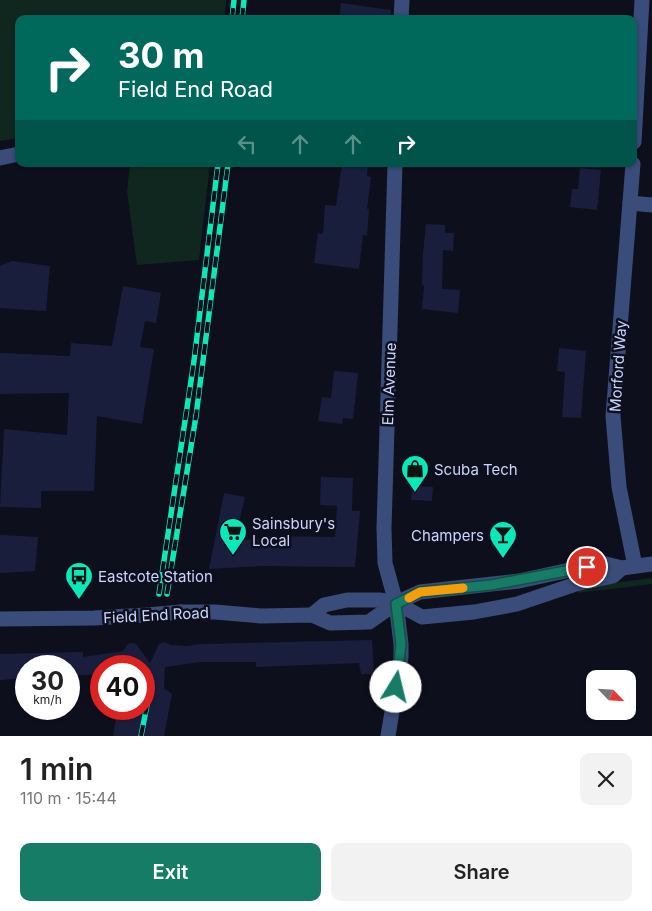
<!DOCTYPE html>
<html lang="en">
<head>
<meta charset="utf-8">
<style>
	body { margin:0; font-family:Inter,sans-serif; background:#f2f2f2; color:#222; height:100vh; display:flex; flex-direction:column; font-size:19px; white-space:nowrap }
	* { box-sizing:border-box; margin:0 }
	p { font-size:16px; color:#767676 }
	.icon { flex:none; width:28px; height:28px; fill:none; stroke:currentColor; stroke-width:2; stroke-linecap:round; stroke-linejoin:round }
	.map { position:relative; height:736px; overflow:hidden }
	.drawer { display:flex; flex-direction:column; background:#fff; flex:1 }
	.drawer>* { flex:none }
	.top-card { position:absolute; left:15px; top:15px; width:622px; height:152px; border-radius:10px; box-shadow:0 1px 4px #0004; background:#00695c; color:#fff; overflow:hidden }
	.needle { width:32px; rotate:115deg }
	.tools { position:absolute; left:586px; top:670px; display:grid; gap:10px }
	.tools a { display:grid; place-items:center; width:50px; height:50px; border-radius:10px; background:#fff; box-shadow:0 1px 4px #0004; font-size:25px }
	.speed { position:absolute; left:15px; top:655px; display:flex; gap:10px; font-size:25px; font-weight:700; text-align:center }
	.speed>* { display:grid; place-content:center; width:65px; height:65px; border-radius:50%; background:#fff; box-shadow:0 1px 4px #0004; line-height:1 }
	.speed small { font-size:12px; font-weight:400 }
	.speed .limit { border:8px solid #d22; background:#fff; color:#111 }
	.pin { position:absolute; display:grid; place-items:center; width:42px; height:42px; color:#fff; margin:-21px; border:2px solid #fff; border-radius:50%; box-shadow:0 1px 5px #0007 }
	.me { position:absolute; width:55px; margin:-28px; rotate:9deg; stroke-linejoin:round; filter:drop-shadow(0 0 4px #0008) }
	.turn { display:flex; align-items:center; gap:18px; height:105px; padding:0 20px; font-size:22px }
	.turn .icon { width:65px; height:65px; stroke-width:2.5 }
	.turn b { display:block; font-size:35px; line-height:42px }
	.lanes { display:flex; align-items:center; height:48px; padding:0 20px; background:#0003; justify-content:center; gap:25px; direction:ltr }
	.lanes .off { opacity:.35 }
	.round { display:grid; place-items:center; flex:none; width:52px; height:52px; border-radius:10px; background:#f2f2f2 }
	.headline { display:flex; align-items:center; justify-content:space-between; height:85px; padding:0 20px }
	h1 { font-size:30px; font-weight:600; line-height:38px }
	.primary-button { display:flex; gap:10px; margin-top:auto; padding:10px 20px }
	.primary-button a { flex:1; height:58px; border-radius:10px; background:#177c66; color:#fff; font-size:20px; font-weight:600; line-height:58px; text-align:center }
	.primary-button a+a { background:#f2f2f2; color:#222 }
	.map>svg:first-child { display:block }
	.green { fill:#10271f }
	.building { fill:#1a1e3d }
	.lines { fill:none; stroke-linecap:round; stroke-linejoin:round }
	.minor { stroke:#3a4c7a; stroke-width:15 }
	.rail-casing { stroke:#0ae9b8; stroke-width:5.5 }
	.rail { stroke:#0d0f1d; stroke-width:4; stroke-dasharray:11; stroke-linecap:butt }
	.minor-bridge { stroke:#3a4c7a; stroke-width:15 }
	.route-casing { stroke:#0f5142; stroke-width:12 }
	.route { stroke:#177c66; stroke-width:9 }
	.slow { stroke:#f59e0b; stroke-width:9 }
	.labels { text-anchor:middle; dominant-baseline:central; stroke-width:5; stroke-linejoin:round; paint-order:stroke }
	.street-label { font-size:15px; fill:#cbd5fd; stroke:#0d0f1d }
	.poi-label { font-size:15px; fill:#cbd5fd; stroke:#0d0f1d; text-anchor:start }
</style>
</head>
<body>
<div class="map">
<svg width="652" height="736" viewBox="0 0 652 736">
	<rect width="100%" height="100%" fill="#0d0f1d"/>
	<g class="green">
		<polygon points="0,0 226,0 224,19 19,19 19,138 0,141"/>
		<polygon points="130,164 210,164 199,260 137,265 127,191"/>
		<polygon points="652,578 652,584 578,593 577,588"/>
	</g>
	<g class="building">
		<polygon points="341,3 391,10 391,19 339,19"/>
		<polygon points="342,164 368,164 367,176 371,177 367,209 369,209 367,236 363,235 359,269 314,263 318,233 323,234 325,205 336,206"/>
		<polygon points="580,168 601,170 597,210 570,207 572,189 578,189"/>
		<polygon points="426,224 445,225 445,233 454,233 453,251 443,250 442,289 460,290 458,313 422,309 424,285 422,285 423,253"/>
		<polygon points="12,261 50,266 46,311 0,308 0,266"/>
		<polygon points="123,286 161,293 156,323 145,321 140,347 154,349 142,424 97,416 94,491 41,491 41,508 0,507 4,429 67,435 69,393 0,394 0,353 70,356 71,343 112,346"/>
		<polygon points="559,348 586,351 581,418 562,417 565,372 557,371"/>
		<polygon points="334,371 358,373 353,419 343,418 342,424 318,421 322,397 331,398"/>
		<polygon points="321,477 353,478 352,511 360,511 355,567 262,566 209,569 224,493 245,497 235,540 266,539 267,536 335,537 337,506 320,505"/>
		<polygon points="412,486 433,487 432,501 411,500"/>
		<polygon points="0,535 38,537 35,571 0,573"/>
		<polygon points="372,640 374,674 361,674 359,663 256,667 256,662 200,662 165,667 164,688 172,694 164,736 113,736 118,709 144,709 144,666 101,666 101,674 69,676 69,666 26,666 26,678 0,680 0,654 83,652 83,657 123,651 128,644 132,643 136,644 150,663 159,644 164,642 171,645 187,646 200,644"/>
	</g>
	<g class="lines">
		<g class="minor">
			<polyline points="401,19 402,0"/>
			<polyline points="634,142 642,0"/>
			<polyline points="0,158 19,154"/>
			<polyline points="633,164 613,416 619,487 635,566"/>
			<polyline points="630,203 652,205"/>
			<polyline points="181,612 215,612 261,616 312,615 330,623 369,622 396,603 420,592 519,581 602,563 622,568 652,564"/>
			<polyline points="312,615 324,605 347,600 381,600 396,603 422,617 474,612 517,604 576,584 613,576 622,568"/>
			<polyline points="0,619 94,618 147,615"/>
			<polyline points="388,736 401,657 401,644 396,603 385,563 384,528 395,164"/>
		</g>
		<defs>
			<g id="rail">
				<polyline points="232,19 234,0"/>
				<polyline points="242,19 244,0"/>
				<polyline points="159,594 194,361 218,164"/>
				<polyline points="167,594 196,416 228,164"/>
				<polyline points="141,736 148,700"/>
			</g>
		</defs>
		<use href="#rail" class="rail-casing"/>
		<use href="#rail" class="rail"/>
		<polyline class="minor-bridge" points="147,615 181,612"/>
	</g>
	<g class="lines">
		<defs>
			<polyline id="route" points="396,687 401,644 396,604 420,592 491,585 587,567"/>
		</defs>
		<use href="#route" class="route-casing"/>
		<use href="#route" class="route"/>
		<polyline class="slow" points="409,598 420,592 463,588"/>
	</g>
	<defs>
		<symbol id="shop-pin" viewBox="-11 -11 22 30"><path d="M0 17L-7.5 6A9.5 9.5 0 1 1 7.5 6Z" fill="#0ae9b8" stroke="#0d0f1d"/><path d="M-5-2.5h2.3a2.7 3.5 0 0 1 5.4 0H5L5.5 6h-11ZM-1.5-2.5h3a1.5 2.3 0 0 0-3 0Z" fill="#111"/></symbol>
		<symbol id="supermarket-pin" viewBox="-11 -11 22 30"><path d="M0 17L-7.5 6A9.5 9.5 0 1 1 7.5 6Z" fill="#0ae9b8" stroke="#0d0f1d"/><path d="M-6-5.5h2.5l.6 2H6L4.5 2H-2.5L-4.4-4H-6ZM-1.5 3.2a1.3 1.3 0 1 0 .1 0ZM3 3.2a1.3 1.3 0 1 0 .1 0Z" fill="#111"/></symbol>
		<symbol id="bar-pin" viewBox="-11 -11 22 30"><path d="M0 17L-7.5 6A9.5 9.5 0 1 1 7.5 6Z" fill="#0ae9b8" stroke="#0d0f1d"/><path d="M-6-5H6L.8 .8V4.5H3.5V6h-7V4.5H-.8V.8Z" fill="#111"/></symbol>
		<symbol id="bus-pin" viewBox="-11 -11 22 30"><path d="M0 17L-7.5 6A9.5 9.5 0 1 1 7.5 6Z" fill="#0ae9b8" stroke="#0d0f1d"/><path d="M-5-6H5V4H4V6H2V4H-2V6H-4V4H-5ZM-3.5-4V0h7V-4ZM-3.5 1.2v1.5H-2V1.2ZM2 1.2v1.5H3.5V1.2Z" fill="#111"/></symbol>
	</defs>
	<g fill-rule="evenodd">
		<use href="#shop-pin" x="399" y="453" width="32" height="43"/>
		<use href="#supermarket-pin" x="217" y="516" width="32" height="43"/>
		<use href="#bar-pin" x="487" y="519" width="32" height="43"/>
		<use href="#bus-pin" x="63" y="560" width="32" height="43"/>
	</g>
	<g class="labels">
		<g class="street-label">
			<text transform="translate(618 366) rotate(-86)">Morford Way</text>
			<text transform="translate(389 384) rotate(-88)">Elm Avenue</text>
			<text transform="translate(156 615) rotate(-3)">Field End Road</text>
		</g>
		<g class="poi-label">
			<text x="434" y="469">Scuba Tech</text>
			<text x="252" y="523">Sainsbury's<tspan x="252" dy="17">Local</tspan></text>
			<text x="484" y="535" text-anchor="end">Champers</text>
			<text x="98" y="576">Eastcote Station</text>
		</g>
	</g>
</svg>
<div class="tools">
<a><svg class="needle" viewBox="-14 -14 28 28"><path d="M0-13l5 13h-10z" fill="#e53935"/><path d="M0 13l5-13h-10z" fill="#767676"/></svg></a>
</div>
<div class="speed"><div>30<small>km/h</small></div><div class="limit">40</div></div>
<div class="pin" style="left:587px;top:567px;background:#d93025"><svg class="icon" aria-label="arrive" viewBox="0 0 24 24"><path d="M6 21V4h12l-3 4 3 4H6"/></svg></div>
<svg class="me" style="left:396px;top:687px" viewBox="-20 -20 40 40"><circle r="19" fill="#fff"/><path d="M0-13L10 11 0 6-10 11z" fill="#177c66"/></svg>
<div class="top-card">
<div class="turn"><svg class="icon" aria-label="right" viewBox="0 0 24 24"><path d="M7 20v-9h11M14 6l5 5-5 5"/></svg><div><b>30 m</b>Field End Road</div></div>
<div class="lanes"><svg class="icon off" aria-label="left" viewBox="0 0 24 24"><path d="M17 20v-9H6M10 6l-5 5 5 5"/></svg><svg class="icon off" aria-label="ahead" viewBox="0 0 24 24"><path d="M12 20V5M6 11l6-6 6 6"/></svg><svg class="icon off" aria-label="ahead" viewBox="0 0 24 24"><path d="M12 20V5M6 11l6-6 6 6"/></svg><svg class="icon" aria-label="right" viewBox="0 0 24 24"><path d="M7 20v-9h11M14 6l5 5-5 5"/></svg></div>
</div>
</div>
<section class="drawer">
<div class="headline"><div><h1>1 min</h1><p>110 m · 15:44</p></div><a class="round"><svg class="icon" aria-label="close" viewBox="0 0 24 24"><path d="M6 6l12 12M18 6L6 18"/></svg></a></div>
<div class="primary-button"><a>Exit</a><a>Share</a></div>
</section>
</body>
</html>
